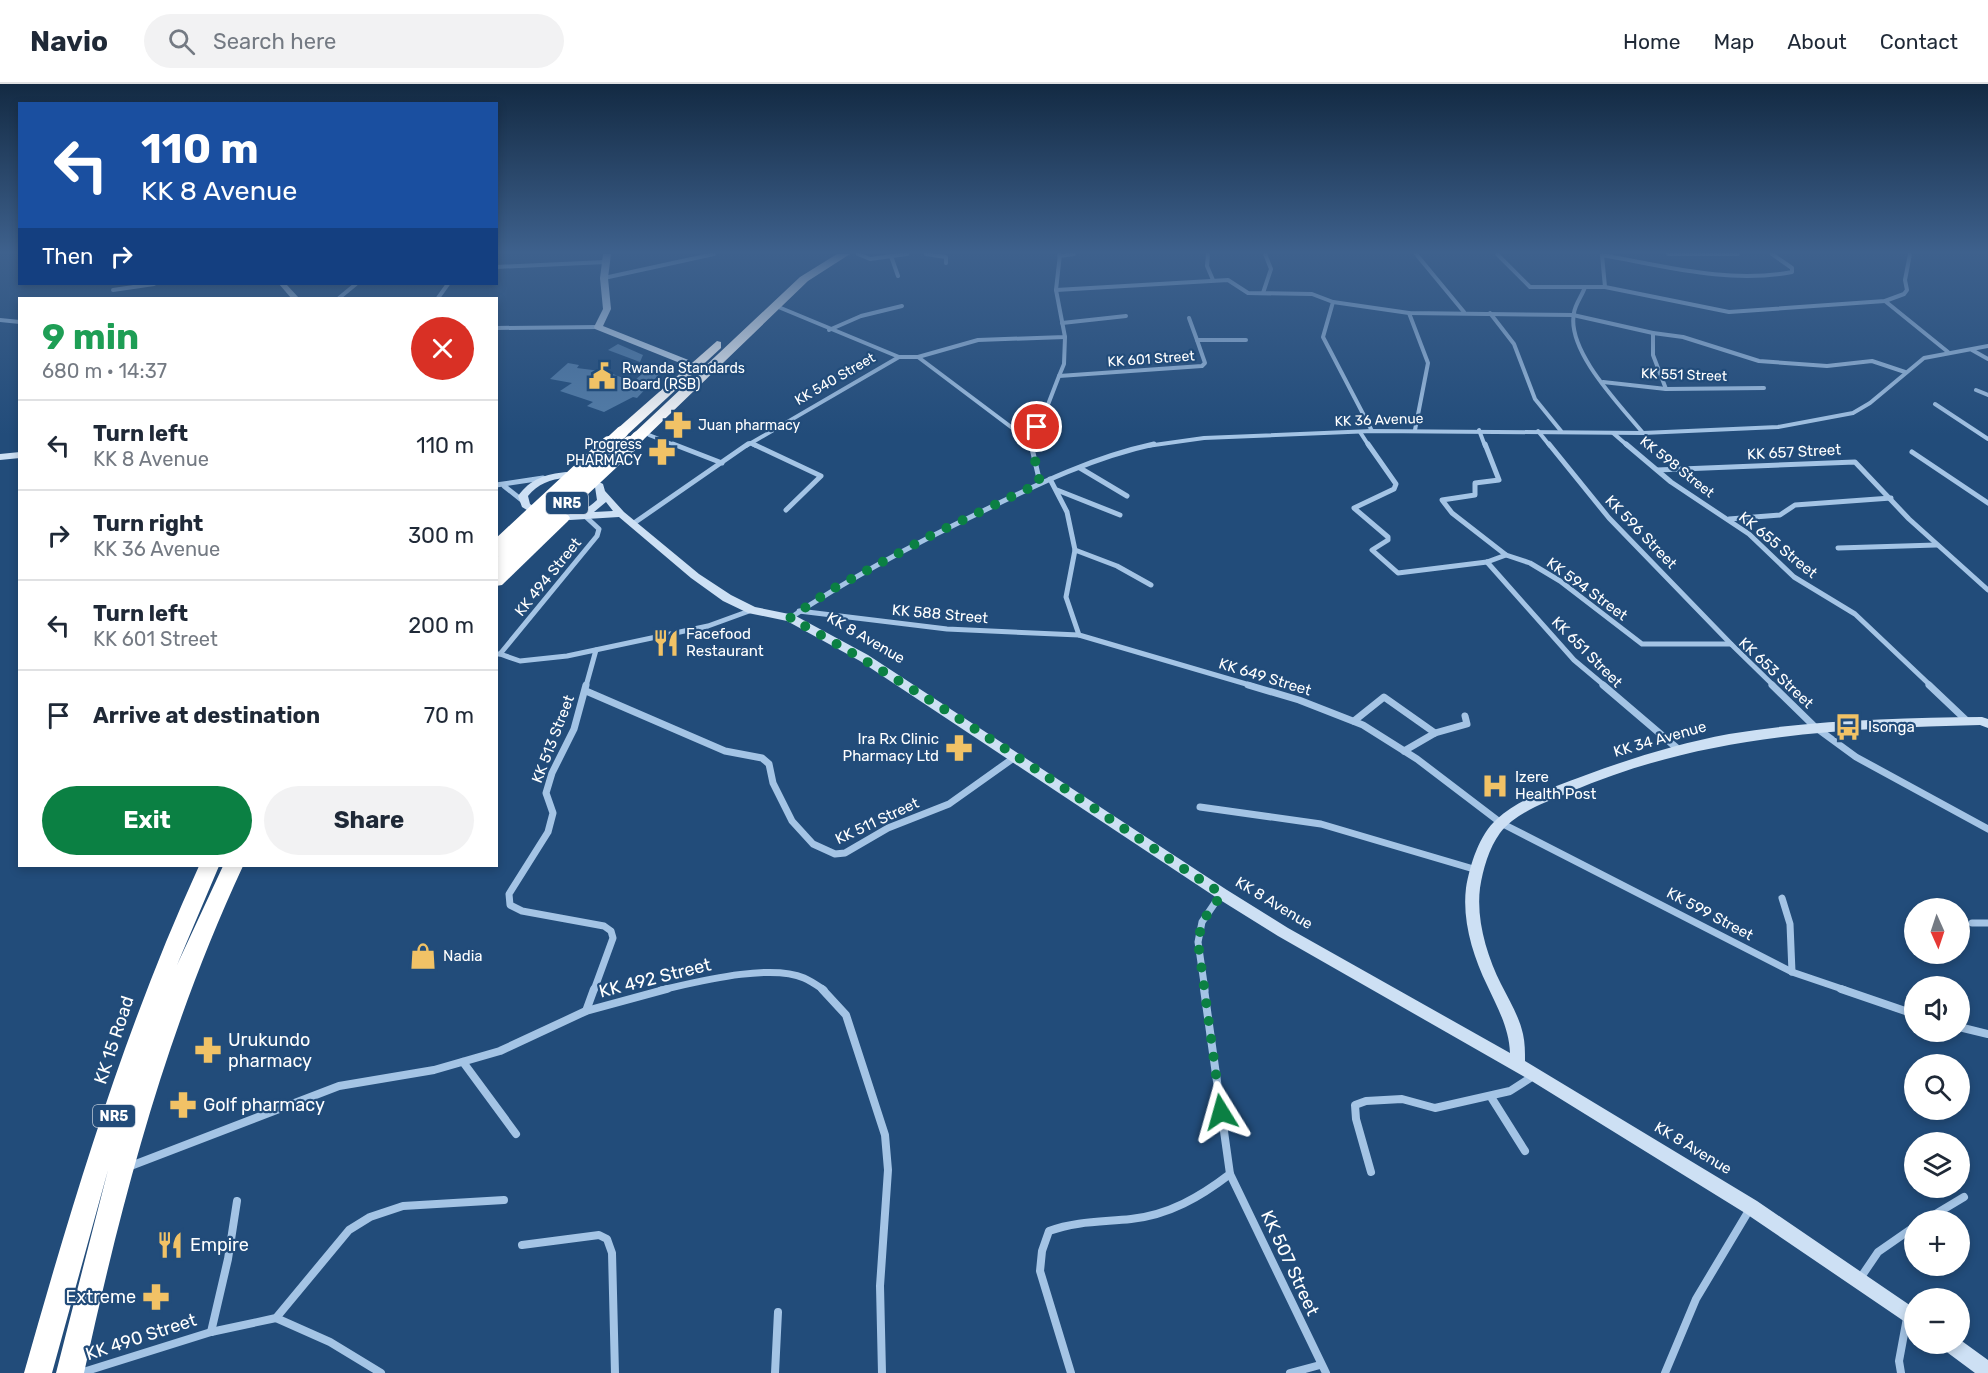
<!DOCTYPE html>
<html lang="en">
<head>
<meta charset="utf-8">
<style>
	body { margin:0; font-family:Rubik,sans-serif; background:#f2f2f3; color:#1f2937; height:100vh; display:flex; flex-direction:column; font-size:22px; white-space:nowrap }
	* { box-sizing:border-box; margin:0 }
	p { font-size:20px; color:#747a83 }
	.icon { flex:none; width:33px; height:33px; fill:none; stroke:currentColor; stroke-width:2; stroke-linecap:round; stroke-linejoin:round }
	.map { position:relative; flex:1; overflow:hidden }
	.sheet { position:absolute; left:18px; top:213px; width:480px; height:570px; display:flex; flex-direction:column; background:#fff; border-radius:0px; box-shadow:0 3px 9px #0003 }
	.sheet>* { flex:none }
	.guide { position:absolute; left:18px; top:18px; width:480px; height:183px; border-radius:0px; box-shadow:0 3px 9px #0003; background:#1a4fa0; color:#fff; overflow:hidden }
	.needle { width:39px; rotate:177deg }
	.tools { position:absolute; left:1904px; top:814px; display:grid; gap:12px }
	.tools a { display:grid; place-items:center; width:66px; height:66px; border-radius:50%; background:#fff; box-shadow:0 3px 9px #0003; font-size:30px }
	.pin { position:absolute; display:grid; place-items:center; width:51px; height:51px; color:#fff; margin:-26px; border:3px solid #fff; border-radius:50%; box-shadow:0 2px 6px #0007 }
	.me { position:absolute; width:66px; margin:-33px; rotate:352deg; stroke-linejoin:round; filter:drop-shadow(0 0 4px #0008) }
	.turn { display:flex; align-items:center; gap:21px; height:126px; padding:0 24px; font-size:27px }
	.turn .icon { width:78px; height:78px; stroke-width:2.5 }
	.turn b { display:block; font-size:42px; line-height:51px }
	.then { display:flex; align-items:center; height:57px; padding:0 24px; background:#0003; gap:12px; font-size:22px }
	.round { display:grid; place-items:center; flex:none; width:63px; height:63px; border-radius:32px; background:#f2f2f3 }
	.summary { display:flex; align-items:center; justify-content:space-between; height:102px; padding:0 24px }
	h1 { font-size:36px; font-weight:700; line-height:45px; color:#1e9e55 }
	.button { display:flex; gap:12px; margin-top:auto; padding:12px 24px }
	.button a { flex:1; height:69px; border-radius:36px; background:#0b8043; color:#fff; font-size:24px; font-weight:700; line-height:69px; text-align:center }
	.button a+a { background:#f2f2f3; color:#1f2937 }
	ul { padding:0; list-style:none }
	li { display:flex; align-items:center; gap:18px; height:90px; padding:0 24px; border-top:2px solid #e0e1e3 }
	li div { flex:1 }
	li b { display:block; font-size:22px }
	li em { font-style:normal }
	header { display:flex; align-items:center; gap:36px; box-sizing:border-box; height:84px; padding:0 30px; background:#fff; border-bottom:2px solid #e0e1e3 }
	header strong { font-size:28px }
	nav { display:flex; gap:33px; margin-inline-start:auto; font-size:21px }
	.search { width:420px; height:54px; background:#f2f2f3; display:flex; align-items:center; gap:15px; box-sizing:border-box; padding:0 21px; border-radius:33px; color:#747a83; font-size:22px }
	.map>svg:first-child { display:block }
	.building { fill:#537da8 }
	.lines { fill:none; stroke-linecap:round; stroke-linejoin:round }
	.street-far3 { stroke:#a4c4e5; stroke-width:4 }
	.street-far2 { stroke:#a4c4e5; stroke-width:5 }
	.street-far1 { stroke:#a4c4e5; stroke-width:7 }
	.street { stroke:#a4c4e5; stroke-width:8 }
	.secondary { fill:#cde0f4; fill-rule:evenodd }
	.highway { fill:#fff; fill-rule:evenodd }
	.highway-bridge-far1 { stroke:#fff; stroke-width:12 }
	.highway-bridge { stroke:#fff; stroke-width:16 }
	.route { stroke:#0b8043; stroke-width:10; stroke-dasharray:0 18 }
	.labels { text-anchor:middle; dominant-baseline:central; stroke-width:4.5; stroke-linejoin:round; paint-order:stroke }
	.far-street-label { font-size:14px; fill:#fff; stroke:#224c7a }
	.far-poi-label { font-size:14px; fill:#fff; stroke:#224c7a; text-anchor:start }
	.shield { fill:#224c7a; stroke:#bdc9d7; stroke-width:1.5 }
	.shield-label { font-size:14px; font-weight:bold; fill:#fff }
	.street-label { font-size:15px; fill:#fff; stroke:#224c7a }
	.poi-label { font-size:15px; fill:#fff; stroke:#224c7a; text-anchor:start }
	.near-street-label { font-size:18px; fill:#fff; stroke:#224c7a }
	.near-poi-label { font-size:18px; fill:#fff; stroke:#224c7a; text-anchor:start }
</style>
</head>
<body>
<header>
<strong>Navio</strong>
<div class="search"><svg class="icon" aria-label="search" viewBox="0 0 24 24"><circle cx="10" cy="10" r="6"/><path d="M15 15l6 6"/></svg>Search here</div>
<nav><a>Home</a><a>Map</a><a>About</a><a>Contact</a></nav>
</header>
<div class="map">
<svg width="1988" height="1289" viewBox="0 0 1988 1289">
	<rect width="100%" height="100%" fill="#224c7a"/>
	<g class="building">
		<polygon points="618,260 643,271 640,278 608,266"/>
		<polygon points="568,279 579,281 577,284 608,288 633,298 652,281 666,283 637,314 633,313 604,328 587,322 593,318 560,307 572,299 550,295"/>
	</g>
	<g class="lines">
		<g class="street-far3">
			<polyline points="858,170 870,175 907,170"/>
			<polyline points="926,170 946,173 946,179"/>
			<polyline points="1208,170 1207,182 1213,196"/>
			<polyline points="1416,170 1464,228"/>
			<polyline points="1497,170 1530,203 1585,203"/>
			<polyline points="1668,170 1738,170"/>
			<polyline points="891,172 898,192"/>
			<polyline points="1059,172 1074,170"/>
			<polyline points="496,183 605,178"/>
			<polyline points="604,194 714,170"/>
			<polyline points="1605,203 1729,228 1885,217 1904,210 1907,206 1905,196 1910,170"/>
			<polyline points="113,206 154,200"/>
			<polyline points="1056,206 1228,196 1248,209 1312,210 1333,218 1409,229 1573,231 1653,249 1653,271 1666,305"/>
			<polyline points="1263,209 1271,185 1265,170"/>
			<polyline points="339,214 356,200"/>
			<polyline points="438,214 448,200"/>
			<polyline points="1885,217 1948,268"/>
			<polyline points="1333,218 1323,253 1372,347"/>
			<polyline points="776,222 899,273"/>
			<polyline points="1409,229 1428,279 1415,346"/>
			<polyline points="1490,229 1514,260 1535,315 1561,347"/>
			<polyline points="1189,234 1197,256"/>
			<polyline points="0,236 20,238"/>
			<polyline points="1062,239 1126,232"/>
			<polyline points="496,244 598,243"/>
			<polyline points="829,246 861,232 902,222"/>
			<polyline points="1653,249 1683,253 1759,277 1827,282 1872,277 1905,288"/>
			<polyline points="1972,266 1988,275"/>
			<polyline points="918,273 1031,358"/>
			<polyline points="1059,292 1064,280 1065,253"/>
			<polyline points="1603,298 1666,305 1764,304"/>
			<polyline points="1976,306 1988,311"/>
			<polyline points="1935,320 1988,355"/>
			<polyline points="1479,346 1485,362"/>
			<polyline points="1538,347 1550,362"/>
			<polyline points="1360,348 1369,362"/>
			<polyline points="1613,349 1628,362"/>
			<path d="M1643 349C1621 322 1566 267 1574 229 1575 220 1582 212 1585 203H1605L1602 171C1665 182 1728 200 1792 188V184L1772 170"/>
			<polyline points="649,351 677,362"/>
			<polyline points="750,359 756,362"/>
			<polyline points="746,362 899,273 918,273 978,256 1065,253 1056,206 1060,170"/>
			<polyline points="1032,362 1059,292 1202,282 1205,279 1197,256 1246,256"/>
			<polyline points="1147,362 1204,354 1372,347 1643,349 1778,343 1853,329 1870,319 1924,274 1988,262"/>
		</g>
		<g class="street-far2">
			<polyline points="673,360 722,379"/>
			<polyline points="753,360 821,392 786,426"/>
			<polyline points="1031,360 1040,399"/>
			<polyline points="1368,360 1396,400 1394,405 1354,424 1388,453 1388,456 1372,466 1398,489 1487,478 1506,471"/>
			<polyline points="1485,360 1499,396 1475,399 1475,411 1442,416 1452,429 1506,471 1530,479 1560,497 1642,560 1731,560 1774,602"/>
			<polyline points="1549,360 1609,434 1731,560"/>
			<polyline points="1626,360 1671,398 1749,450 1794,493 1855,530 1931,602"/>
			<polyline points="1912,368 1988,419"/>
			<polyline points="1080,384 1127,412"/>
			<polyline points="1657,386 1855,378 1909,435 1988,506"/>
			<polyline points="1050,395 1067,428 1075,466 1117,482 1151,501"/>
			<polyline points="496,401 543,394"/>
			<polyline points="504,402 523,417"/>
			<polyline points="1057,406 1120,431"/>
			<polyline points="1729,435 1780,431 1795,421 1891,414"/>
			<polyline points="634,439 748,360"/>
			<polyline points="1838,464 1936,461"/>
			<polyline points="1075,466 1066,513 1079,551 1253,602"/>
			<polyline points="1487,478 1574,576 1605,602"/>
			<polyline points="799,527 947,545 1079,551"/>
			<path d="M790 534C852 492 918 458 985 426 1040 399 1094 373 1154 360"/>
			<polyline points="497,570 500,570 597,452 599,445 585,432"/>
			<polyline points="500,570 520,577 567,572 708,542 752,526"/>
			<polyline points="586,602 596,566"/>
		</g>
		<g class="street-far1">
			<polyline points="586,601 574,645 552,689 546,709 553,729 548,748 509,810 510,821 522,827 604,842 611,847 613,854 594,906"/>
			<polyline points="1248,601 1299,616 1363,641 1417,675 1501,739 1792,888 1845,906"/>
			<polyline points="1603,601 1678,665"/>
			<polyline points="1772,601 1815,643 1856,673 1988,745"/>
			<polyline points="1929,601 1967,637"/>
			<polyline points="586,607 725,667 762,674 769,680 773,699 792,737 813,760 835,770 845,769 888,744 949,720 1015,673"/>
			<polyline points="1354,637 1384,613 1435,649"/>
			<polyline points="1404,667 1435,649 1467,640 1465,632"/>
			<polyline points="1200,723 1321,740 1477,786"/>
			<polyline points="1782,814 1790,840 1792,888"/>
			<polyline points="1972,839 1988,839"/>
			<path d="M661 906C697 898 770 879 804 894 811 897 818 902 824 906"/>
			<polyline points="1205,906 1198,858 1202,838 1221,810"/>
		</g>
		<g class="street">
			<polyline points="822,905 846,931 885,1051 888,1086 880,1202 882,1289"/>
			<polyline points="1841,905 1914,930"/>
			<polyline points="586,927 594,905"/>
			<polyline points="1959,943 1988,950"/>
			<polyline points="463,978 516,1050"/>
			<polyline points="1491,1013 1525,1067"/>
			<polyline points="128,1083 339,1002 434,986 500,967 586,927 667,905"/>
			<polyline points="1371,1088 1356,1035 1355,1021 1366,1017 1402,1015 1435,1024 1510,1007 1535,991"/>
			<polyline points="1230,1090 1326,1289"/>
			<polyline points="1924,1137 1964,1113"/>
			<polyline points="522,1161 599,1151 607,1155 612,1169 615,1289"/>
			<polyline points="1859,1196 1878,1168 1914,1143"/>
			<polyline points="276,1234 330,1258 381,1289"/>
			<polyline points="211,1248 228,1175 237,1117"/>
			<polyline points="80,1289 211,1248 276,1234 349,1146 370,1133 403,1122 504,1116"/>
			<polyline points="775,1289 778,1228"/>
			<path d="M1071 1289 1040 1187 1042 1167 1049 1147C1076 1137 1103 1138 1131 1135 1169 1131 1200 1113 1230 1090L1204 905"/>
			<polyline points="1290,1289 1320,1281"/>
			<polyline points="1665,1289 1696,1215 1751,1123"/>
			<polyline points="1901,1289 1899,1277 1907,1234"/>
		</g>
		<g class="secondary">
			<polygon points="603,170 611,170 608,194 611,225 603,242 691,277 691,281 685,281 595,245 594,243 603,225 600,194"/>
			<polygon points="279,200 286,200 299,214 291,214"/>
			<polygon points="20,368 20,374 0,376 0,370"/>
			<path d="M566 388 588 392 603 400 605 407 624 428 699 490 731 511 755 523 794 531 868 571 1227 806 1288 844 1510 969C1509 943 1497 923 1487 901 1473 872 1462 837 1466 804 1470 781 1479 751 1497 735 1520 714 1557 702 1586 691 1632 674 1680 659 1729 650 1813 636 1897 634 1982 633L1988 635V644L1980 641C1837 645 1705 650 1570 708 1547 718 1516 728 1500 749 1489 764 1483 785 1480 804 1476 836 1487 872 1501 900 1509 916 1519 932 1523 950 1525 959 1525 968 1525 977L1757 1117 1914 1224V1244L1745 1129 1530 996 1278 852 1217 814 860 577 787 537 748 529 723 517 691 494 619 433 554 437 540 434 522 423 518 412C530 395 546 390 566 388ZM566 394 582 396 595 403 597 416C577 435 552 435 530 420L528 412C538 400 550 395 566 394ZM606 418 613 427 594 428Z"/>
			<polygon points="1959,1255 1988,1276 1988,1289 1975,1289 1944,1266 1941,1260 1959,1260"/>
		</g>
		<g class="highway">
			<polygon points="837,170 850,170 808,197 643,356 633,356 633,350 800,193"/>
			<polygon points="717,257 721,258 721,264 627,351 617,351 617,345"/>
			<polygon points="563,429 568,431 570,434 568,437 502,501 496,502 496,488 558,431"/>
			<path d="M199 782H219L177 881 223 782H243C166 948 123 1111 84 1289H56L108 1086 52 1289H24C73 1116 124 946 199 782Z"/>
		</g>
		<g class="highway-bridge-far1">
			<polyline points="607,362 622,348"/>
			<polyline points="629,362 638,353"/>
		</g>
		<g class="highway-bridge">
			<polyline points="496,465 609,360"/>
			<polyline points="496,485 630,360"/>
		</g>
	</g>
	<linearGradient id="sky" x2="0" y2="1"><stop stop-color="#132a43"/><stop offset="0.48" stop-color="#3e618d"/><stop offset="1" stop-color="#3e618d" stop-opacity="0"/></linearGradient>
	<rect width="1988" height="351" fill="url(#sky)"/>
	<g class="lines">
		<path class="route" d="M1037 343 1031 358 1040 399 932 451 831 506 790 534C940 615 1079 716 1222 810L1202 838 1198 858 1221 1028"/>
	</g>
	<defs>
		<symbol id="civic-bare" viewBox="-9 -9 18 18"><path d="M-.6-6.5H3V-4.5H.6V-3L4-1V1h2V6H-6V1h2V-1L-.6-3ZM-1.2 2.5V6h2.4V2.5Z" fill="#f1c266" stroke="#224c7a" stroke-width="2.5" paint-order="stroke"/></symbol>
		<symbol id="pharmacy-bare" viewBox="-9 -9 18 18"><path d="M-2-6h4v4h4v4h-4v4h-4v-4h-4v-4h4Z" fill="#f1c266" stroke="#224c7a" stroke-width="2.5" paint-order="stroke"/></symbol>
		<symbol id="restaurant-bare" viewBox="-9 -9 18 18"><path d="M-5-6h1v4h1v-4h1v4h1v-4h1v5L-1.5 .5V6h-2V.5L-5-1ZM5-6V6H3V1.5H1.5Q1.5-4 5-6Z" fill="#f1c266" stroke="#224c7a" stroke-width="2.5" paint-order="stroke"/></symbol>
		<symbol id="bus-bare" viewBox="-9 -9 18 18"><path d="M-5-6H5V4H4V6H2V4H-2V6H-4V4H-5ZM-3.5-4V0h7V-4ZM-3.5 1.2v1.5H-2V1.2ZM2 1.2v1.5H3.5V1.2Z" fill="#f1c266" stroke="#224c7a" stroke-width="2.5" paint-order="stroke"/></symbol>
		<symbol id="hospital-bare" viewBox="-9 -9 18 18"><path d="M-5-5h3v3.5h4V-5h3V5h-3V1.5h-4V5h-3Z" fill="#f1c266" stroke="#224c7a" stroke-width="2.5" paint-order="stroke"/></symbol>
		<symbol id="shop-bare" viewBox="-9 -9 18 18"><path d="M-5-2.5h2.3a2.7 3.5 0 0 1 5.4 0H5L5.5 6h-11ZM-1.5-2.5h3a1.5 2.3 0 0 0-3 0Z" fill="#f1c266" stroke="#224c7a" stroke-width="2.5" paint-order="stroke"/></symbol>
	</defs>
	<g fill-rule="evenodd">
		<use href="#civic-bare" x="583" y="273" width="38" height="38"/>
		<use href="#pharmacy-bare" x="659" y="322" width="38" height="38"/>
		<use href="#pharmacy-bare" x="643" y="349" width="38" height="38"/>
		<use href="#restaurant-bare" x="647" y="540" width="38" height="38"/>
		<use href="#bus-bare" x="1829" y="624" width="38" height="38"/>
		<use href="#pharmacy-bare" x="940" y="645" width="38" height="38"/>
		<use href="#hospital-bare" x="1476" y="683" width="38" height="38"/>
		<use href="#shop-bare" x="404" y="853" width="38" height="38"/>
		<use href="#pharmacy-bare" x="189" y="947" width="38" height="38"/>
		<use href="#pharmacy-bare" x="164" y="1002" width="38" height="38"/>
		<use href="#restaurant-bare" x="151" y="1142" width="38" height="38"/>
		<use href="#pharmacy-bare" x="137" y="1194" width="38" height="38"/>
	</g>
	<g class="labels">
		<g class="far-street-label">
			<text transform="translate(1151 275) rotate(-4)">KK 601 Street</text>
			<text transform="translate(1684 291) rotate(2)">KK 551 Street</text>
			<text transform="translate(835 295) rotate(-30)">KK 540 Street</text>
			<text transform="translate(1379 336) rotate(-2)">KK 36 Avenue</text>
			<text transform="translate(1677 383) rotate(38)">KK 598 Street</text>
		</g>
		<g class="far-poi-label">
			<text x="622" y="284">Rwanda Standards<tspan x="622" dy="16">Board (RSB)</tspan></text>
			<text x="698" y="341">Juan pharmacy</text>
			<text x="642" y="360" text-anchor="end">Progress<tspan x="642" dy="16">PHARMACY</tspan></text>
		</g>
		<g class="shield">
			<rect x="546" y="408" width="42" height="22" rx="4.5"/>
			<rect x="93" y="1021" width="42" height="22" rx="4.5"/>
		</g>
		<g class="shield-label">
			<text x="567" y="419">NR5</text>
			<text x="114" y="1032">NR5</text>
		</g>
		<g class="street-label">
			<text transform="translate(1794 368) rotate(-3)">KK 657 Street</text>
			<text transform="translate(1641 448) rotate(46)">KK 596 Street</text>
			<text transform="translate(1778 461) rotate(39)">KK 655 Street</text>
			<text transform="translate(548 493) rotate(-51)">KK 494 Street</text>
			<text transform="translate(1587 505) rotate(36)">KK 594 Street</text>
			<text transform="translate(940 530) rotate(5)">KK 588 Street</text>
			<text transform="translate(866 554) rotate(30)">KK 8 Avenue</text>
			<text transform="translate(1587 568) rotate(45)">KK 651 Street</text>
			<text transform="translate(1776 589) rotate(43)">KK 653 Street</text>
			<text transform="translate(1265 593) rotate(17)">KK 649 Street</text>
			<text transform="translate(553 655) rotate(-69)">KK 513 Street</text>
			<text transform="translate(1660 655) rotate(-16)">KK 34 Avenue</text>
			<text transform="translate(877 737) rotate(-25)">KK 511 Street</text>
			<text transform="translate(1274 819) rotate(31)">KK 8 Avenue</text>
			<text transform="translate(1710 830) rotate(28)">KK 599 Street</text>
			<text transform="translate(1693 1064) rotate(31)">KK 8 Avenue</text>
		</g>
		<g class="poi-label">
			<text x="686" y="550">Facefood<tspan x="686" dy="17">Restaurant</tspan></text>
			<text x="1868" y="643">Isonga</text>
			<text x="939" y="655" text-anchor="end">Ira Rx Clinic<tspan x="939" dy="17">Pharmacy Ltd</tspan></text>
			<text x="1515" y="693">Izere<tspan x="1515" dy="17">Health Post</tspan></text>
			<text x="443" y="872">Nadia</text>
		</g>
		<g class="near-street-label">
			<text transform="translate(655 894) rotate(-14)">KK 492 Street</text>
			<text transform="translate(114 956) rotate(-72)">KK 15 Road</text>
			<text transform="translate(1290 1179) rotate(65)">KK 507 Street</text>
			<text transform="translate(141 1253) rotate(-18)">KK 490 Street</text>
		</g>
		<g class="near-poi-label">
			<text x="228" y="956">Urukundo<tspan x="228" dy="21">pharmacy</tspan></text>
			<text x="203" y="1021">Golf pharmacy</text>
			<text x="190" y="1161">Empire</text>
			<text x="136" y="1213" text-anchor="end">Extreme</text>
		</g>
	</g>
</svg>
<div class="tools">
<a><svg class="needle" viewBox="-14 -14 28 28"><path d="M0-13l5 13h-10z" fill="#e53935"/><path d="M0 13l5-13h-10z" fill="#747a83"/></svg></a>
<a><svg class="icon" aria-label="sound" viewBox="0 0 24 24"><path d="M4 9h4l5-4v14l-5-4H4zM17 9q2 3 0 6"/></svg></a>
<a><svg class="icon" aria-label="search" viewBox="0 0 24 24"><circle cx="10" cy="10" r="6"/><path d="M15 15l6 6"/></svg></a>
<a><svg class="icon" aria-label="layers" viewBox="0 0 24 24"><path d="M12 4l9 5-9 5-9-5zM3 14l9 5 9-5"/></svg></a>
<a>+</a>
<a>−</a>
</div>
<div class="pin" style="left:1037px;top:343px;background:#d93025"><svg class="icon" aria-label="arrive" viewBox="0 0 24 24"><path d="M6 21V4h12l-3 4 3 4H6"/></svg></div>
<svg class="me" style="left:1221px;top:1028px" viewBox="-20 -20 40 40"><path d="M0-17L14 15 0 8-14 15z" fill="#0b8043" stroke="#fff" stroke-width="4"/></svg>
<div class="guide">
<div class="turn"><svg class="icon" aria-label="left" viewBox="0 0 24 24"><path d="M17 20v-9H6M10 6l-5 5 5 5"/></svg><div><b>110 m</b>KK 8 Avenue</div></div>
<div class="then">Then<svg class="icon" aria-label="right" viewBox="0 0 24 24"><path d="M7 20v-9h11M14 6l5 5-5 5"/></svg></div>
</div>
<section class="sheet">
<div class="summary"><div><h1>9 min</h1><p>680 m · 14:37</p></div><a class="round" style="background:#d93025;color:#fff"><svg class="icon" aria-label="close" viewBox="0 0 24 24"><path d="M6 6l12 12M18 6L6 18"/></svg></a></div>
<ul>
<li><svg class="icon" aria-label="left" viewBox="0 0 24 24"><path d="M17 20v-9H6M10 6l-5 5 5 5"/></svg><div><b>Turn left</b><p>KK 8 Avenue</p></div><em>110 m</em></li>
<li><svg class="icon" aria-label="right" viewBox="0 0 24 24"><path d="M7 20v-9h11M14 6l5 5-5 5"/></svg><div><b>Turn right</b><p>KK 36 Avenue</p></div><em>300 m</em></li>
<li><svg class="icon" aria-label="left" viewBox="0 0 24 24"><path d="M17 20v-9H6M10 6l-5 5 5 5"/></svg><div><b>Turn left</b><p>KK 601 Street</p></div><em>200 m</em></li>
<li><svg class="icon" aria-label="arrive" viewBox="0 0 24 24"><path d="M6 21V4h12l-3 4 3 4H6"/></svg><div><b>Arrive at destination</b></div><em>70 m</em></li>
</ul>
<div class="button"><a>Exit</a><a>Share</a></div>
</section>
</div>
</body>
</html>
